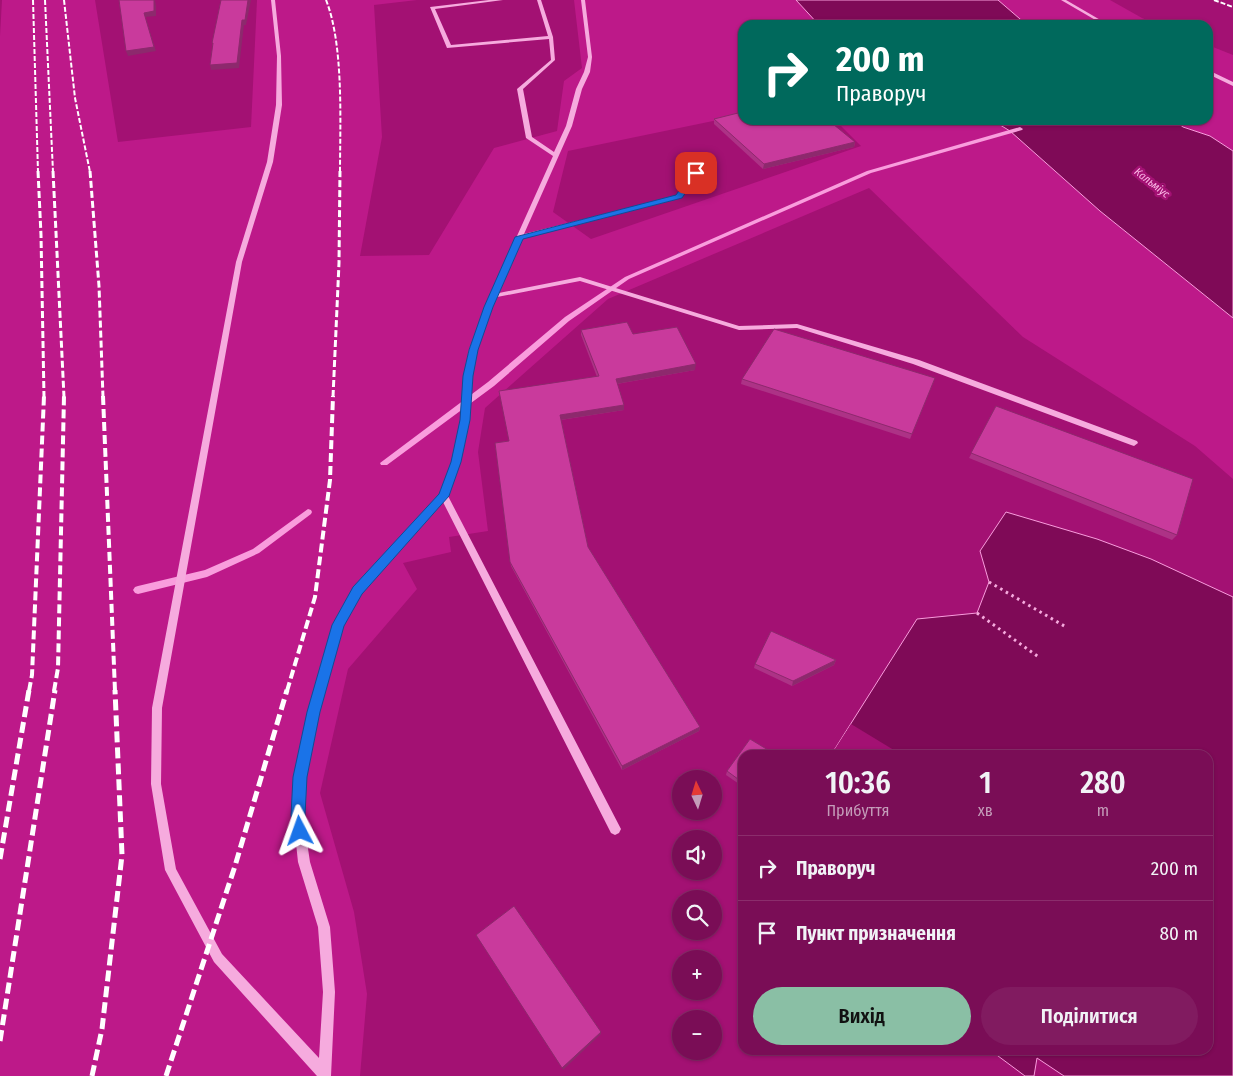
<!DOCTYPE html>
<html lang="uk">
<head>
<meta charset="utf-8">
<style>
	body { margin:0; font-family:"Fira Sans Condensed",sans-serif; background:#811b60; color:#f1f3f6; height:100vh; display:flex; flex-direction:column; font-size:19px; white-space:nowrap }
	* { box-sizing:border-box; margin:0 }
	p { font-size:16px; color:#c49cb9 }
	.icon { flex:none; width:28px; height:28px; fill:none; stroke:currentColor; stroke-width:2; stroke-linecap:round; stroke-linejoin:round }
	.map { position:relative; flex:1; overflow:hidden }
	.panel { position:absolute; left:738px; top:750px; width:475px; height:305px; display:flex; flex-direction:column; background:#7a0d56; border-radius:15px; box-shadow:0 1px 4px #0004,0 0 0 1px #8b2d6c }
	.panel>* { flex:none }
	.top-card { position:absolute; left:738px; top:20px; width:475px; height:105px; border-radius:15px; box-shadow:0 1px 4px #0004,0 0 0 1px #8b2d6c; background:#00695c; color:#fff; overflow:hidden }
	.needle { width:32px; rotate:356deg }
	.fabs { position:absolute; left:672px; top:770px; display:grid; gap:10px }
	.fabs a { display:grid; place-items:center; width:50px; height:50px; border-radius:50%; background:#7a0d56; box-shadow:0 1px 4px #0004,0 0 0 1px #8b2d6c; font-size:25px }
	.pin { position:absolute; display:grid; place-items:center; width:42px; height:42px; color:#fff; margin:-21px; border-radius:10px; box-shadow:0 2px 8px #0006 }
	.me { position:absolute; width:55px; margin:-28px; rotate:356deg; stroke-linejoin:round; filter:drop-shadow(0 0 4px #0008) }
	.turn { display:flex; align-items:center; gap:18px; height:105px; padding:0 15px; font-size:22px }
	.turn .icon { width:65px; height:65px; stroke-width:2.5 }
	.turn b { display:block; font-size:35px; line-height:42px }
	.eta { display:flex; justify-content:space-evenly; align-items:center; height:85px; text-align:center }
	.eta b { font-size:30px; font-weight:600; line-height:35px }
	.button { display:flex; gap:10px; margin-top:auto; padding:10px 15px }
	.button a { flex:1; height:58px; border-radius:30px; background:#8abfa5; color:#111; font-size:20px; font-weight:600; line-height:58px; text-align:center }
	.button a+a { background:#811b60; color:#f1f3f6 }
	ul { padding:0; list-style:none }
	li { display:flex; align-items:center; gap:15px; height:65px; padding:0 15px; border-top:1px solid #8b2d6c }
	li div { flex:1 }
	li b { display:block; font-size:19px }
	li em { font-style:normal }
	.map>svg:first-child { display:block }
	.green { fill:#bd1989 }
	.water { fill:#7f0a57; stroke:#f99ddd }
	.pier { fill:#a31173 }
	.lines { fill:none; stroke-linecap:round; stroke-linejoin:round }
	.stream { fill:#f99ddd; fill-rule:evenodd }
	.path { stroke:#f6abde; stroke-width:3; stroke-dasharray:2.5 4; stroke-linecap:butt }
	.minor { fill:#f6abde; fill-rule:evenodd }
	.rail-far3 { stroke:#fff; stroke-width:2; stroke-dasharray:5 2; stroke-linecap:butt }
	.rail-far2 { stroke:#fff; stroke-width:3; stroke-dasharray:7 3; stroke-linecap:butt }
	.rail-far1 { stroke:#fff; stroke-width:4; stroke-dasharray:9 4; stroke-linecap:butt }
	.rail { stroke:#fff; stroke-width:5; stroke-dasharray:11 5; stroke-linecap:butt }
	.wall { fill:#ad3286 }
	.shaded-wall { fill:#8d296d }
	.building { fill:#c93a9c; stroke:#8d296d }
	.route { fill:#1a73e8; stroke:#114b97 }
	.labels { text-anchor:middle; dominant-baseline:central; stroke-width:5; stroke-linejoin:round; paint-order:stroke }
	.far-water-label { font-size:11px; font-style:italic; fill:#fcb8e7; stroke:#a31173 }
</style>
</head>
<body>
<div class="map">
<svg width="1233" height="1076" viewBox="0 0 1233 1076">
	<rect width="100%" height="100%" fill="#a31173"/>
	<g class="green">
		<polygon points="2,0 95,0 118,142 251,127 257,0 417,0 374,5 382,137 360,256 429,255 494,148 557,131 564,81 582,68 574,0 796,0 819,25 742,25 742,115 568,151 553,212 591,239 861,146 835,120 992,120 1010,131 1100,211 1233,318 1233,479 1195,446 1023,337 869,188 608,299 485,408 478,452 488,531 449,537 451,552 403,563 417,589 348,669 320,793 354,912 367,994 360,1076 0,1076 0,36"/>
		<polygon points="998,0 1110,0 1142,18 1159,25 1027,25"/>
		<polygon points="1208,45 1233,55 1233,151 1210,136 1183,127 1174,120 1208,120"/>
	</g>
	<g class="water">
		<polygon points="796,0 998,0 1027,25 819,25"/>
		<polygon points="992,120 1174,120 1183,127 1210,136 1233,151 1233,318 1100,211 1010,131"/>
		<polygon points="1006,512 1097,539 1151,559 1233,597 1233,1076 1064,1076 1037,1058 1034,1076 1025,1076 990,1050 1208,1050 1208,755 831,755 917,619 977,613 989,582 980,551"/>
	</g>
	<polygon class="pier" points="851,724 902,755 831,755"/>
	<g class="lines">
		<g class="stream">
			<polygon points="1020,127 1023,129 1022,130 871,173 629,279 569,321 494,386 387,465 381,465 380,463 488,382 565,317 625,277 867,171"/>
			<polygon points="308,509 311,510 312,512 311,514 259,553 207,577 138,594 135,593 133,590 135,587 138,586 205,570 253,549"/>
		</g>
		<g class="path">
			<polyline points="989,582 1066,627"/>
			<polyline points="977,613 1040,658"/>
		</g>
		<g class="minor">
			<path d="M271 0H275L281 56 282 105 273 162 242 262 162 708 161 784 176 869 222 954 319 1058 323 992 318 927 298 862 293 815 295 777 308 712 333 625 354 587 440 494 452 463 461 420 464 376 469 350 490 296 553 156 526 138 517 89 551 60 549 39 447 48 430 7 489 0H503L435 9 451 45 548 36 537 0H541L553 37 555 60 523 89 532 137 554 152 566 126 576 89 584 72 588 57 581 0H585L592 57 590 72 582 89 572 126 524 234 677 196 702 160 707 161 681 198 523 238 499 293 580 277 739 326 797 324 919 360 1137 441 1138 443 1134 446 1131 445 913 364 797 328 739 330 580 281 497 297C489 315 480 333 476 352 471 375 472 398 469 421 465 447 457 471 448 496L621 829 619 833 615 835 611 833 443 502 360 593 343 626 318 712 305 777 303 815 310 862 330 927 335 992 331 1076H317L214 962 165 870 151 784 152 708 236 262 267 162 276 105 277 56Z"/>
			<polygon points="1061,0 1066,0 1109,25 1104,25"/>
			<polygon points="1208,70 1233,82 1233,86 1208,74"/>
		</g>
		<g class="rail-far3">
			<polyline points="33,0 38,172"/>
			<polyline points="45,0 53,172"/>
			<polyline points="64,0 75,98 90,172"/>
			<path d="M326 0C344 45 340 123 340 172"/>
			<polyline points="1214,0 1233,7"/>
		</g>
		<g class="rail-far2">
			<polyline points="38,171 41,235 44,397"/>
			<polyline points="53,171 64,397"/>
			<polyline points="90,171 99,286 103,397"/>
			<polyline points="333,397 339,263 340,171"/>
		</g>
		<g class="rail-far1">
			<polyline points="103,396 115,691"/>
			<polyline points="29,691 32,675 44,396"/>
			<polyline points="54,691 58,668 64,396"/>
			<polyline points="287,691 315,597 330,480 333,396"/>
		</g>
		<g class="rail">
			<polyline points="0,859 29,690"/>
			<polyline points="0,1041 55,690"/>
			<polyline points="92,1076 102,1029 122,855 115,690"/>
			<polyline points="166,1076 235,866 287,690"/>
		</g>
	</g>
	<g class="wall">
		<polygon points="714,119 855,142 854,147 763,169 714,124"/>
		<polygon points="581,330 633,334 695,370 617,384 624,410 561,420 588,547 700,727 699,731 622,770 511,566 495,443 509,441 597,377 581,335"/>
		<polygon points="935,378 910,439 741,384 742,379"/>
		<polygon points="996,406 1177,535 1172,540 969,458"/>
		<polygon points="836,660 834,665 792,686 754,668 755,664"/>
		<polygon points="750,739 773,753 772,755 742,755 742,786 726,775 727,771"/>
	</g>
	<g class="shaded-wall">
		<polygon points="154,0 155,0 156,6 156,16 145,17 156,51 128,56 126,51 144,13"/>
		<polygon points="248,0 251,0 246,25 244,25 239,68 211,70 210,65 242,20"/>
		<polygon points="855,142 854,147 763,169 764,164"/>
		<polygon points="696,364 695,370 616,384 616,379"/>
		<polygon points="624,405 624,410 560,420 560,415"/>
		<polygon points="836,660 834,665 792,686 793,681"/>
		<polygon points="700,727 699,731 622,770 622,766"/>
		<polygon points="601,1032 601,1034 563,1070 562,1068"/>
	</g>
	<g class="building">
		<polygon points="119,0 154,0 154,11 144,13 154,47 126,51"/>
		<polygon points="221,0 248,0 245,20 242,20 237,63 210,65 213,43 212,43"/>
		<polygon points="742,112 742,120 828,120 855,142 764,164 714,119"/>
		<polygon points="627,322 633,334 677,327 696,364 616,379 624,405 560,415 588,547 700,727 622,766 510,562 495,443 509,441 499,391 599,376 581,330"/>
		<polygon points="774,329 935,378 912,434 742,379"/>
		<polygon points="996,406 1193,479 1177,535 971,453"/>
		<polygon points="771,631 836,660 793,681 755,664"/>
		<polygon points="750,739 773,753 771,755 742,755 742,782 727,771"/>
		<polygon points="514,906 601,1032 562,1068 476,935"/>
	</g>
	<polygon class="route" points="693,171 699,173 682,198 523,239 493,307 478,350 473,376 470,420 461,462 449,496 362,594 344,626 320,712 307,777 305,815 307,831 305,836 300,838 295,836 291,815 293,777 307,712 332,625 353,587 439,494 451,462 460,420 463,376 469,350 484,307 515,237 676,195"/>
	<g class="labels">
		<g class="far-water-label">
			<text transform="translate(1152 183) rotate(38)">Кальміус</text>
		</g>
	</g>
</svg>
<div class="fabs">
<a><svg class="needle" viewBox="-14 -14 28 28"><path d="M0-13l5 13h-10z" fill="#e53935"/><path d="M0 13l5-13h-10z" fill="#c49cb9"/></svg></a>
<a><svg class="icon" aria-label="sound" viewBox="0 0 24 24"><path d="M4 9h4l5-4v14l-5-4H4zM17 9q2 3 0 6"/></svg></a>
<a><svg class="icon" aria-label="search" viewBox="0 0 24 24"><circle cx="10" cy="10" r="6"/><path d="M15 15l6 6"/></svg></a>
<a>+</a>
<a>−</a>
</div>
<div class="pin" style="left:696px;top:173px;background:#d93025"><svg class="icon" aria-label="arrive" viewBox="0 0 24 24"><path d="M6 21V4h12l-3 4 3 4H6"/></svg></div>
<svg class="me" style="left:300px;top:831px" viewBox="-20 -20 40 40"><path d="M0-17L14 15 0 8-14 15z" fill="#1a73e8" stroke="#fff" stroke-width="4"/></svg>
<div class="top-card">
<div class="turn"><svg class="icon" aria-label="right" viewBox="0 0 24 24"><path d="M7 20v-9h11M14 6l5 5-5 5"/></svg><div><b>200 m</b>Праворуч</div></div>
</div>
<section class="panel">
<div class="eta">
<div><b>10:36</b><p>Прибуття</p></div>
<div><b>1</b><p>хв</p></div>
<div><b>280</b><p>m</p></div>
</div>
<ul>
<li><svg class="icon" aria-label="right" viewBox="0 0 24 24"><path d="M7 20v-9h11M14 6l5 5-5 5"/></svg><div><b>Праворуч</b></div><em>200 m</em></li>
<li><svg class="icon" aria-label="arrive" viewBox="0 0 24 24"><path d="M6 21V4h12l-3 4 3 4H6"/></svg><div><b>Пункт призначення</b></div><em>80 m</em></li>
</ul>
<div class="button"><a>Вихід</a><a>Поділитися</a></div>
</section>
</div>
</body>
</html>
